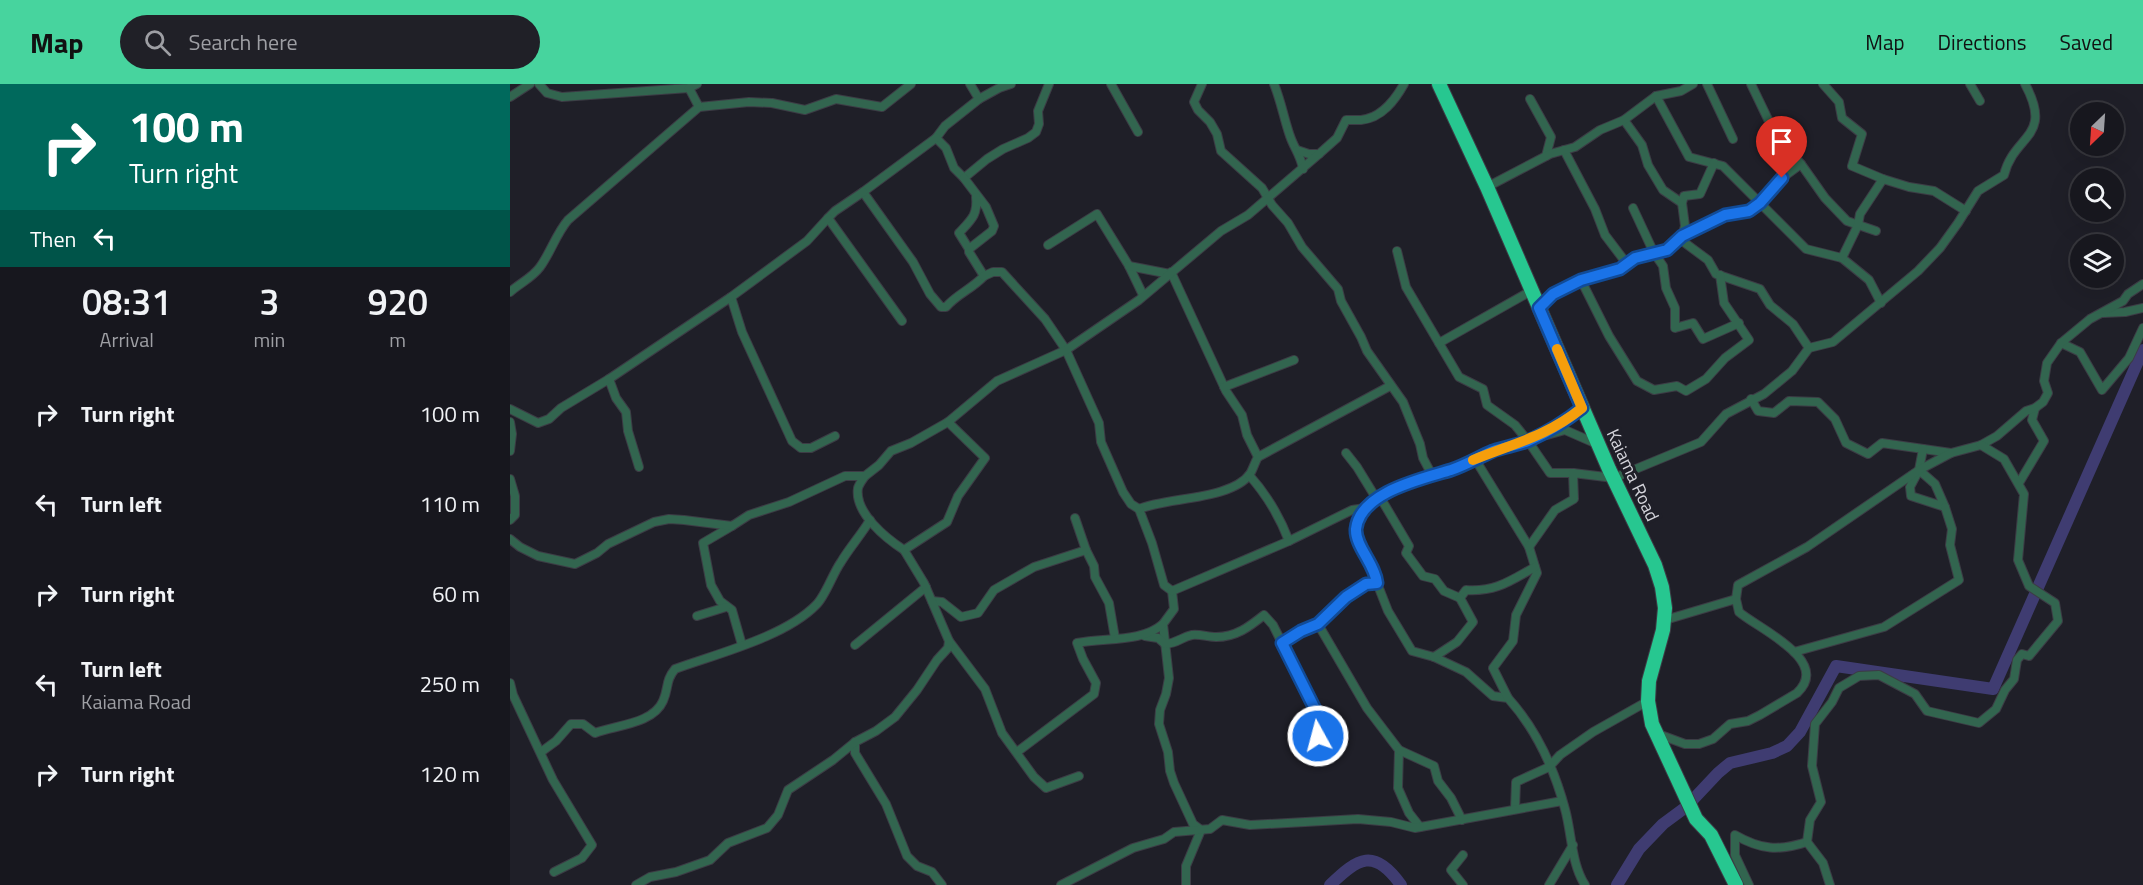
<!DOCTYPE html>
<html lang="en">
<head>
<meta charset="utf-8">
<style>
	body { margin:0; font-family:"Titillium Web",sans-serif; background:#202027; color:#f1f3f6; height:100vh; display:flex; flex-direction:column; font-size:22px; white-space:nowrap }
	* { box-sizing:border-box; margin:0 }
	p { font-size:20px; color:#9e9fa4 }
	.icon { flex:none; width:33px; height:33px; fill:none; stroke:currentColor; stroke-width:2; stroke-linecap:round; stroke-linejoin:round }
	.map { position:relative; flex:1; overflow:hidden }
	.side { display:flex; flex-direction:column; background:#17171e; width:510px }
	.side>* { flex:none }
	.guide { background:#00695c; color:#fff; overflow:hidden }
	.needle { width:39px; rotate:205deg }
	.controls { position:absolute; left:1560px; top:18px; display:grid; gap:12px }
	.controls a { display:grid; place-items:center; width:54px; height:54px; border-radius:50%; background:#17171e; box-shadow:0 6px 24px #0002,0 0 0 2px #36363c; font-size:30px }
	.pin { position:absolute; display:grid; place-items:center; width:51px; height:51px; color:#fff; margin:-62px -26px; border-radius:50% 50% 50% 0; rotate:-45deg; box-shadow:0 0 6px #0007 }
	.pin .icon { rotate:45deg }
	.me { position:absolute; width:66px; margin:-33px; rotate:353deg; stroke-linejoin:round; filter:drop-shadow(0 0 4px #0008) }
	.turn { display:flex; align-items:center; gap:21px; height:126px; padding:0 30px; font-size:27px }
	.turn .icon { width:78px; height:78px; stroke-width:2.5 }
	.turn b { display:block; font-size:42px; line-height:51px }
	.then { display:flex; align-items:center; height:57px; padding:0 30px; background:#0003; gap:12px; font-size:22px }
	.eta { display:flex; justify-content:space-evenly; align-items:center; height:102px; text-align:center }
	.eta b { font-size:36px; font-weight:600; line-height:42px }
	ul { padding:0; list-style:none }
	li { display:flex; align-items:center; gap:18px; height:90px; padding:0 30px }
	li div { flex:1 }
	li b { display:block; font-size:22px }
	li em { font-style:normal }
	header { display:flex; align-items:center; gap:36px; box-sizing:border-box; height:84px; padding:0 30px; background:#47d49e; color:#111 }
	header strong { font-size:28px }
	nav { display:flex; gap:33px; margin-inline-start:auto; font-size:21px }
	.search { width:420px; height:54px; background:#202027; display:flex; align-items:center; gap:15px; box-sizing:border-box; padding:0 21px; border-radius:33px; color:#9e9fa4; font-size:22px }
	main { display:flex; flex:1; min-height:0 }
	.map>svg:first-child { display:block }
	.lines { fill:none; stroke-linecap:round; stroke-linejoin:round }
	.river { stroke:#3f3c71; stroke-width:12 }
	.street-casing { stroke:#3c3c45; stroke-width:10 }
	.highway-casing { stroke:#3c3c45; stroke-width:16 }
	.street { stroke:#32654f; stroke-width:8 }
	.highway { stroke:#27c790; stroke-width:14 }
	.route-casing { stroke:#114b97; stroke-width:15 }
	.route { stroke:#1a73e8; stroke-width:10 }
	.slow { stroke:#f59e0b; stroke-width:10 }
	.labels { text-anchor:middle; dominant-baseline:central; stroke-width:6; stroke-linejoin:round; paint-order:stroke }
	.street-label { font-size:18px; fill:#d4d4db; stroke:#1f1f28 }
</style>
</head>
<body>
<header>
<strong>Map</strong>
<div class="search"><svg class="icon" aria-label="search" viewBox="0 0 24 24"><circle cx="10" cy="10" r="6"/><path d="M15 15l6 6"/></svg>Search here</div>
<nav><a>Map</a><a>Directions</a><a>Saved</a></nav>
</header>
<main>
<section class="side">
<div class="guide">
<div class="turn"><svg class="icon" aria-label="right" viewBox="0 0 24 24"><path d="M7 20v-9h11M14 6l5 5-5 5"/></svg><div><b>100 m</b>Turn right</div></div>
<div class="then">Then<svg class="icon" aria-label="left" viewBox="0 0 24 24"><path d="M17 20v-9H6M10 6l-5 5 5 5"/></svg></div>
</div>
<div class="eta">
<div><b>08:31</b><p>Arrival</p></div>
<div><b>3</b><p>min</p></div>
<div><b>920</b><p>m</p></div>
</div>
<ul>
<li><svg class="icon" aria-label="right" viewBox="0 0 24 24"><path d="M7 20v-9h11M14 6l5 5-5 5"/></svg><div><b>Turn right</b></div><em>100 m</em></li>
<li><svg class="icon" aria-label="left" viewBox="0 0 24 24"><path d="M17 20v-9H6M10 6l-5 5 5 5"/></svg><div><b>Turn left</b></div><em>110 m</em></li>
<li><svg class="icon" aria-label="right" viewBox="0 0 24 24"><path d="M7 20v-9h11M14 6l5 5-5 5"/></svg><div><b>Turn right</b></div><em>60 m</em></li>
<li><svg class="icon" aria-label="left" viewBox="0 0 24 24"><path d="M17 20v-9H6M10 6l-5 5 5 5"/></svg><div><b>Turn left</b><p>Kaiama Road</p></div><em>250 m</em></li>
<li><svg class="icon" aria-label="right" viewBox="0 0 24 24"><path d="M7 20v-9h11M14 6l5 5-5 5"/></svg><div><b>Turn right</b></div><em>120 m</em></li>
</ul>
</section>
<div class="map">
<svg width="1633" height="801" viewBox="0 0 1633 801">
	<rect width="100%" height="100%" fill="#1f1f28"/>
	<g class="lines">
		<g class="river">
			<path d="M820 801C848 774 864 763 891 801"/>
			<polyline points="1107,801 1129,765 1153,740 1176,723 1208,689 1220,679 1262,669 1277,662 1290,648 1326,582 1483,605 1633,266"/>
		</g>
		<defs>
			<g id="street">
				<polyline points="29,0 37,9 52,13 179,4 187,0"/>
				<polyline points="460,0 469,15 489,4 501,0"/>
				<polyline points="601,0 628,48"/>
				<polyline points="692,0 684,18 688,26 700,38 707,50 711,67 752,104 762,121 778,139 792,163 828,205 831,217 851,253 857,267 893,318 910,360 913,374 922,391"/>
				<path d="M764 0C771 17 774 35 780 52 784 64 791 72 793 85"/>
				<polyline points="1197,0 1223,55"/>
				<polyline points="1241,0 1267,54 1291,80 1315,114 1337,137 1366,147"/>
				<polyline points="1313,0 1329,18 1332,34 1352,50 1342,82 1373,95"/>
				<polyline points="1460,0 1470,17"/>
				<polyline points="179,4 189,23 239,18 262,19 295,26 326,15 372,23 401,0"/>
				<polyline points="1146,12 1179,73 1213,82 1296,165 1332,174 1359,196 1371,219"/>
				<polyline points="0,13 20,0"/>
				<polyline points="469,15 435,42 426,54 436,64 444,84 454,94 477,75 493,65 518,54 526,48 529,40 528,27 539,0"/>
				<polyline points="1020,15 1041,53 1036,72"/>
				<polyline points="1114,36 1132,61 1138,81 1153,106 1172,119 1175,142 1171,156 1198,176 1206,190 1250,205 1260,221 1283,240 1299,264"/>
				<path d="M426 54 353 108 403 178 420 210 431 223H436C447 210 462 205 474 192L459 168V165L482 147 484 142 476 123 454 94"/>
				<polyline points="787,66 799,70 809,70"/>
				<polyline points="1054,66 1085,125 1095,151 1117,180"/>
				<polyline points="977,103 1040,70 1065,63 1090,46 1114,36 1146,12 1171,7 1183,0"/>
				<polyline points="353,108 325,127 318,134 392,237"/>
				<polyline points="1172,119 1174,112 1190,110 1204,79"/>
				<polyline points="1123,124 1144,169 1153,182 1156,204 1165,224 1165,244 1183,239 1193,255 1229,239"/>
				<polyline points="538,161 587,130 619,182 633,211"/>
				<path d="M459 165 449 149C461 136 468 131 466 113"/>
				<polyline points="887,167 896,203 949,293 973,305 977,321 1005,341 1018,357 1040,389 1063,389"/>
				<polyline points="1332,174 1348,141 1350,130 1373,95 1399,103 1424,107 1456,127"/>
				<polyline points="619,182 660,190"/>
				<path d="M661 188 716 307 732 331 737 351 748 373C745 378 743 385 740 390 721 416 658 413 629 425L642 459 654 501 662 507 664 525 653 540 659 594 656 610 650 626 649 640 658 668 660 687 664 699 683 740 691 746 676 782V801"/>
				<polyline points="474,192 483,188 492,188 535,235 556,266 589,339 591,358 613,408 621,420 629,425"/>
				<polyline points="1071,196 1099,252 1127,297 1144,306 1167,302 1176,307 1196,295 1215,274 1239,256 1214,219 1210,191"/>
				<path d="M0 208C10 199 22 194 30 183 41 168 46 150 58 136L189 23"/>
				<polyline points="221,213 232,248 282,357 291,364 301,364 325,352"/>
				<polyline points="1029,224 1043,210 1071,196 1110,185 1125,174 1157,166 1172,152 1215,131 1239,127 1250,119 1272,94 1291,80"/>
				<polyline points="1593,229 1615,228 1633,224"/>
				<polyline points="929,259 1021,207"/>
				<polyline points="1551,259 1570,268 1592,306 1619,274 1633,244"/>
				<polyline points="99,295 106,314 116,328 118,347 129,383"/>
				<polyline points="714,303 784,276"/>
				<polyline points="1241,315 1248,327 1264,329 1279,317 1308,318 1325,335 1336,359 1358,370 1372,359 1441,369"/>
				<path d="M1073 324 1053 338 1018 357 984 367 941 386 897 399 866 414 855 424 847 439 846 447 848 455 864 483 867 499 878 527 902 567 924 573 956 588 983 612 998 614C1026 645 1044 684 1055 725 1062 750 1061 779 1075 801"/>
				<polyline points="0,325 28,339 39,335 51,324 99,295 221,213 297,157 318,134"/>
				<polyline points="0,338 2,350 0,367"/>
				<polyline points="1037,351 1055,346 1087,360"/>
				<polyline points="836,369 847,383 866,414"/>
				<polyline points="748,373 880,302"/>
				<polyline points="965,375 1019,463 1027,489 1006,531 1003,557 983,584 998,614"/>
				<polyline points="1409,386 1425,400 1435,423 1401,412 1400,403 1409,386 1413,365"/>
				<path d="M739 391C757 411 769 431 779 457"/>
				<path d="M355 392C353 395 349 400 348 404 344 429 377 455 394 466"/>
				<polyline points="0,395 5,412 5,431 0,436"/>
				<polyline points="1509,399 1534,357 1522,336 1525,324"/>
				<path d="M870 413 899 462 896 469 913 492 925 495 934 507 950 514 956 506C986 508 1000 497 1025 483"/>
				<polyline points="222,442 193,459 201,501 210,517 222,526 232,561"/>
				<polyline points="0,455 10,463 28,472 65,480 87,469 98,460 144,438 159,435 174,436 222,442 239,431 279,418 335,392 355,392 369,381 381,367 401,359 438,338"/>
				<path d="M1019 463 1045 426 1064 415 1063 389 1104 394 1191 358 1216 330 1254 310 1282 287 1299 264 1323 258 1408 187 1430 164 1448 139 1468 107 1494 91C1504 50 1544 54 1515 0"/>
				<polyline points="576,466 584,482 585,493 599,519 605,554"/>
				<path d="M867 499C843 501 824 522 808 540L857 624 889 666 888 704 899 729 910 743"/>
				<polyline points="662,507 779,457 842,426 855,424"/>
				<polyline points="422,517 432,518 451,533 468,529 484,506 524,483 576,466 565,434"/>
				<polyline points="187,532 216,523"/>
				<polyline points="1155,536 1226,515"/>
				<polyline points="808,540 791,547 772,559 812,639 808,652"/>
				<path d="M635 552 648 554 655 560C669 559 671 553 682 551 690 550 698 553 706 553 726 553 739 543 754 531L763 541 772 559"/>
				<polyline points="439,557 475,605 492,649 524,693 536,704 569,692"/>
				<polyline points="345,561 416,503"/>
				<polyline points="1284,568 1374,543 1449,496 1440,461 1442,445 1435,423"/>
				<polyline points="924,573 947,558 963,538 950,514"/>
				<polyline points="0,599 3,611 43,696 82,761 72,774 44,788"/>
				<path d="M1148 650 1175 660H1189L1203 655 1220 640 1238 637 1250 631 1287 609C1322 576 1247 544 1229 528L1226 515 1228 501 1297 463 1409 386 1441 369 1471 361 1487 352 1516 327 1525 324 1533 318 1538 309 1534 297 1537 279 1551 259 1580 235 1613 217 1618 210 1633 200"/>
				<polyline points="345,658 345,669 376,720 397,772 407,782 422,788 432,801"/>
				<polyline points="889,666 924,682 928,697 941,714 952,736"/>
				<path d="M31 668 46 657 61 640H73L85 649C106 641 143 640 153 617 159 604 155 597 165 585 206 570 275 553 306 521 315 513 323 489 331 478 340 463 351 451 360 436"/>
				<path d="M507 668 584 610 586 599 573 575 567 559C595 553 631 559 653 540"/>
				<polyline points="1005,725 1006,698 1039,683 1050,671 1083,648 1138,617"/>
				<path d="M126 801 140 793 166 788 200 776 218 759 257 744 268 731 278 706 323 676 345 658 366 647 385 633 407 606 427 576 438 564 439 557 414 499 394 466 437 438 448 412 475 374 438 338 487 297 556 266 629 216 711 147 738 131 809 70 827 54 836 36C841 36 846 36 851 36 872 34 885 16 894 0"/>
				<polyline points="551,801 623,764 654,755 664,748 700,745 712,736 740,741 848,735 881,738 905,744 1052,717"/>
				<polyline points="953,801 941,786 953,771"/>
				<polyline points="1039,801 1063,761"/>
				<path d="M1239 801 1225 771V751C1251 766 1269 767 1297 758"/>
				<polyline points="1320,801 1313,779 1297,758 1300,736 1311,718 1302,682 1305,640 1322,618 1329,604 1349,592 1369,591 1405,610 1417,627 1469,639 1486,625 1495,606 1504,595 1507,576 1512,570 1519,572 1548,537 1545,519 1519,502 1508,476 1514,410 1494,375 1471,361"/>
			</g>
			<polyline id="highway" points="929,0 977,103 1099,385 1145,481 1152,503 1155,524 1153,546 1139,597 1138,617 1142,640 1186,735 1201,751 1226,801"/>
		</defs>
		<use href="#street" class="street-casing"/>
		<use href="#highway" class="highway-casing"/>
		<use href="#street" class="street"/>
		<use href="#highway" class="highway"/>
	</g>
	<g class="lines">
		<defs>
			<path id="route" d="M808 652 812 639 772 559 791 547 808 540 836 513 856 500 867 499C865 480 845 462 846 445 850 408 912 395 941 386 956 381 969 373 983 367 995 363 1007 361 1018 357 1038 348 1056 337 1072 324L1029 224 1043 210 1071 196 1110 185 1125 174 1157 166 1172 152 1215 131 1239 127 1250 119 1272 94"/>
		</defs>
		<use href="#route" class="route-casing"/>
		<use href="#route" class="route"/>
		<path class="slow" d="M963 376C1004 359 1036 353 1072 324L1047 265"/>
	</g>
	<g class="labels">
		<g class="street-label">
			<text transform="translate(1123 391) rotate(65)">Kaiama Road</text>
		</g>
	</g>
</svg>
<div class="controls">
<a><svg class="needle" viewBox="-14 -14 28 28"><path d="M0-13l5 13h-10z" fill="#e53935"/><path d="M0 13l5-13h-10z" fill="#9e9fa4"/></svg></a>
<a><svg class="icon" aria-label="search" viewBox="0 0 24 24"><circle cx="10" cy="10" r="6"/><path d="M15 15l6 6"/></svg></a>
<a><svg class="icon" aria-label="layers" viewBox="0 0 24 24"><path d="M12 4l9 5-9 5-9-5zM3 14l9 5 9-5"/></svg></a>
</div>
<div class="pin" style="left:1272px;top:94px;background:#d93025"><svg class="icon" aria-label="arrive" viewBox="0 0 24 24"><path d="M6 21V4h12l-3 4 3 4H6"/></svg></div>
<svg class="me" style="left:808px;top:652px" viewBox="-20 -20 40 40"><circle r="17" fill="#1a73e8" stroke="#fff" stroke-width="3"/><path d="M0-11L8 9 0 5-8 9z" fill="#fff"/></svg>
</div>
</main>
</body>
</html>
